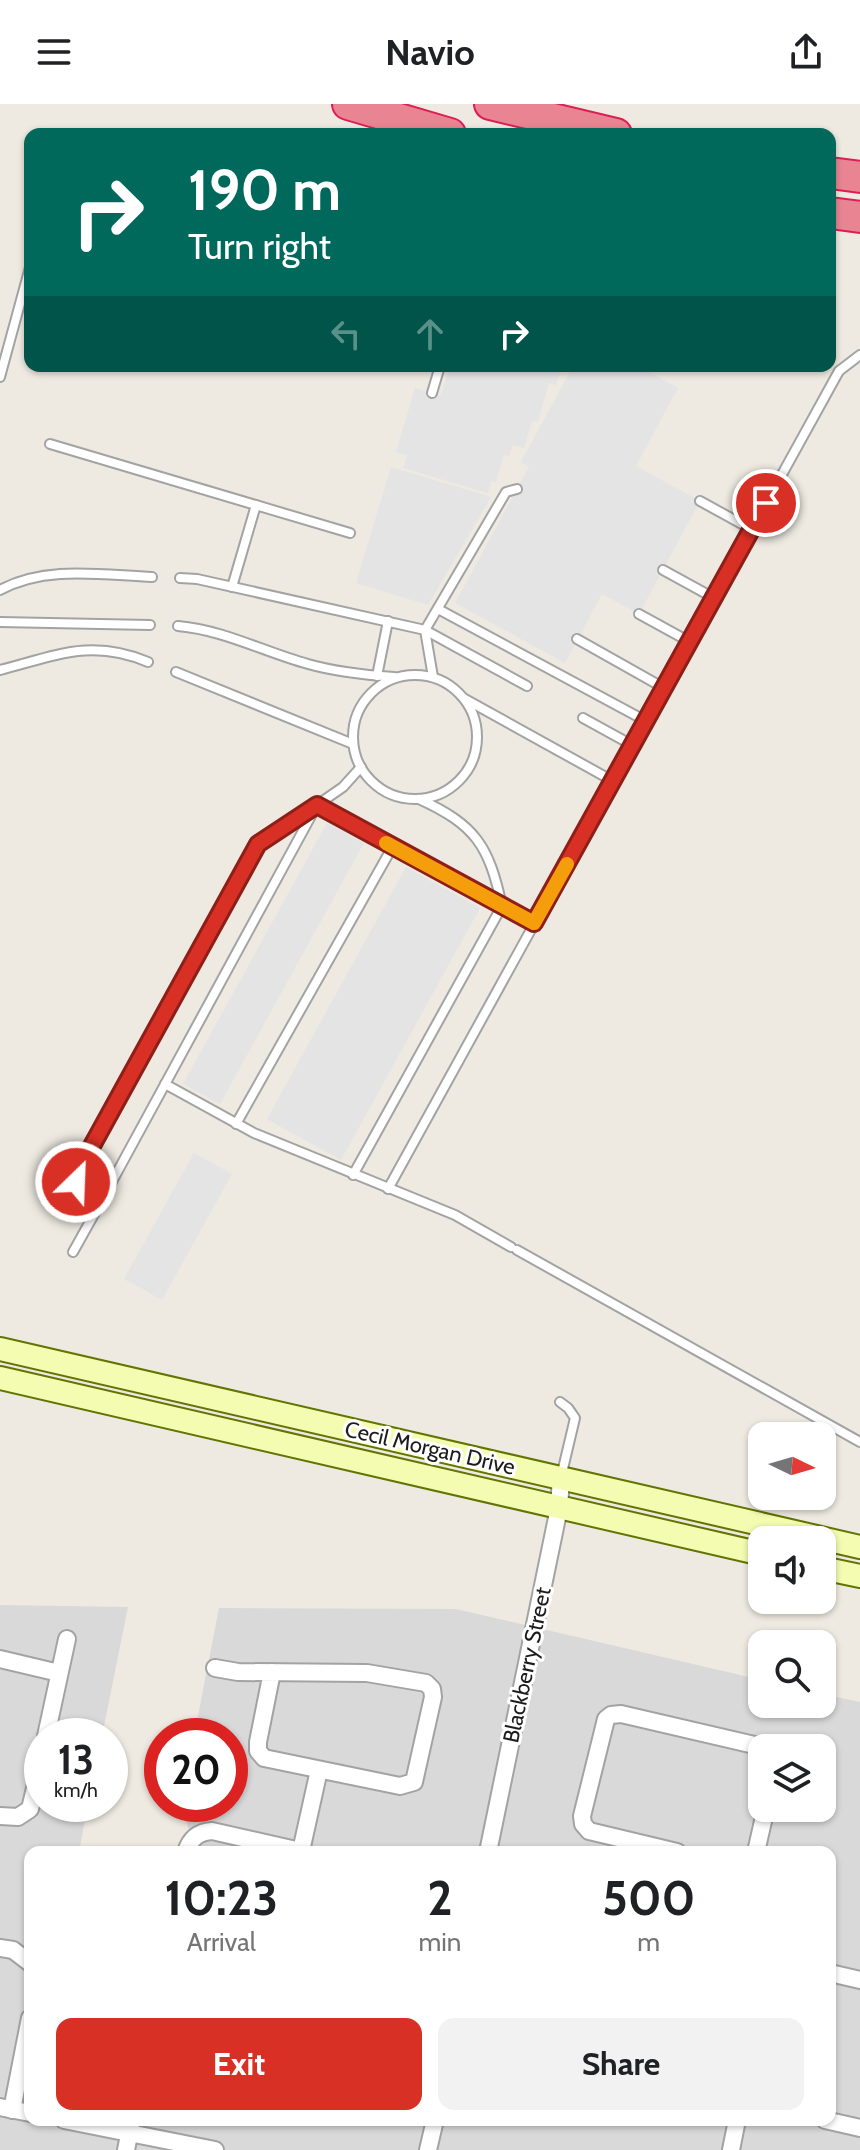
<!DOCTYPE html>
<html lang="en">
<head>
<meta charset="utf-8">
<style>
	body { margin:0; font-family:Cabin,sans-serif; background:#f2f2f2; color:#202124; height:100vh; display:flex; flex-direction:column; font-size:30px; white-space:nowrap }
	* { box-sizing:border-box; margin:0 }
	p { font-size:26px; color:#757577 }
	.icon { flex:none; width:44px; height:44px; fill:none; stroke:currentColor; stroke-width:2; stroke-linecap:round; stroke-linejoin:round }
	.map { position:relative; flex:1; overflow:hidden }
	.details { position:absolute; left:24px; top:1742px; width:812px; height:280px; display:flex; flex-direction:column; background:#fff; border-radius:16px; box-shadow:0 2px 6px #0004 }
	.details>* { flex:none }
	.guide { position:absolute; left:24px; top:24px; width:812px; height:244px; border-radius:16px; box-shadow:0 2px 6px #0004; background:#00695c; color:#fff; overflow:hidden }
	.needle { width:52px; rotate:95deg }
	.controls { position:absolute; left:748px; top:1318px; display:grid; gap:16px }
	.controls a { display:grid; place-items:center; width:88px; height:88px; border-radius:16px; background:#fff; box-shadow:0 2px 6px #0004; font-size:40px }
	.speed { position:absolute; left:24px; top:1614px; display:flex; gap:16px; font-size:40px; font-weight:700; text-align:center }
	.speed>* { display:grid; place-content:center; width:104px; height:104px; border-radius:50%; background:#fff; box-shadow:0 2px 6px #0004; line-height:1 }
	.speed small { font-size:20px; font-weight:400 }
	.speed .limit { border:12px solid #d22; background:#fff; color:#111 }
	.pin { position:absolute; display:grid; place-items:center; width:68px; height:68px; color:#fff; margin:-34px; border:4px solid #fff; border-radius:50%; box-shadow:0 2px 8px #0007 }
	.me { position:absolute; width:88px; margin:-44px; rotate:24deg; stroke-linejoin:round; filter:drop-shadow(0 0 6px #0008) }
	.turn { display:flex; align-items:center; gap:28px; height:168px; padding:0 32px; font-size:36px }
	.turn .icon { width:104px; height:104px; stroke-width:2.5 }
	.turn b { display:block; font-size:56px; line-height:68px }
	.lanes { display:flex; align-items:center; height:76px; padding:0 32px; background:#0003; justify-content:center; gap:40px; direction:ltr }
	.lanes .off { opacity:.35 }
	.eta { display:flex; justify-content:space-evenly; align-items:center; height:136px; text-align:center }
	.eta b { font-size:48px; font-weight:700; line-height:56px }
	.primary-button { display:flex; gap:16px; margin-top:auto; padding:16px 32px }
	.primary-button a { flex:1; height:92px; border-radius:16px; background:#d93025; color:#fff; font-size:32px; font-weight:700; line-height:92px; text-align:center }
	.primary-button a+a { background:#f2f2f2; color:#202124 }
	header { display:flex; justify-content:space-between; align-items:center; height:104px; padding:0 32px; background:#fff; font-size:36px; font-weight:700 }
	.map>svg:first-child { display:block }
	.residential { fill:#dad9d9; fill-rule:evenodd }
	.parking { fill:#e4e4e4 }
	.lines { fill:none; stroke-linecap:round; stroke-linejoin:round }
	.lane-casing { stroke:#a3a3a3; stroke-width:12 }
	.street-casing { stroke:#a3a3a3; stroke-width:20 }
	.secondary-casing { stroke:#627501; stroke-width:26 }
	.highway-casing { stroke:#dd1d54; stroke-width:34 }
	.lane { stroke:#fff; stroke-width:8 }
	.street { stroke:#fff; stroke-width:16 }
	.secondary { stroke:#f4fcb2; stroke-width:22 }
	.highway { stroke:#e98592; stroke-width:30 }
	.route-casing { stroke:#8d1f18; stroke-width:20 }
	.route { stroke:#d93025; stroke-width:14 }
	.slow { stroke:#f59e0b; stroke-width:14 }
	.labels { text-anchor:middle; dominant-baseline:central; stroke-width:6; stroke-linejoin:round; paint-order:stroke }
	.street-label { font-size:22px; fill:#1c1c1c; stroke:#fff }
</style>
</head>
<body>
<header><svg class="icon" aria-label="menu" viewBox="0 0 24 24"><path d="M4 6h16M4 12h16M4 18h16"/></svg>Navio<svg class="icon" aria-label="share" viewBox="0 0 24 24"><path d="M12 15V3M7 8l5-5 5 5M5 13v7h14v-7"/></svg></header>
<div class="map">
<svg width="860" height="2046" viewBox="0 0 860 2046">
	<rect width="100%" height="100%" fill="#eeeae1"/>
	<path class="residential" d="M0 1501 128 1503 102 1632H42V1700H88L79 1748H30V1921L14 2004 30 2016H71L127 2027 130 2016H830V1748H185L192 1734 180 1700H230V1632H194L219 1504 456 1505 762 1576V1600H822V1590L860 1598V2046H0ZM762 1644H822V1704H762Z"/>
	<g class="parking">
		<polygon points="450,262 562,262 556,281 549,279 538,318 532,317 524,344 513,341 509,352 504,351 496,378 491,377 488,389 403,364 407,351 396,348 415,284 441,291"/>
		<polygon points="573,262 639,262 678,284 636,362 700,397 639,510 602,490 565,559 455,499 529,363 521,358"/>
		<polygon points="391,363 491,393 428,501 356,479"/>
		<polygon points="327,719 364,739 220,1000 183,980"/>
		<polygon points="406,763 480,804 341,1056 267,1015"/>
		<polygon points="194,1049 232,1070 162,1196 124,1175"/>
	</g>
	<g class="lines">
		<defs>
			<g id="lane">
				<polyline points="0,273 30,163"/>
				<polyline points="432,289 440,262"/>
				<polyline points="50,340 350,429"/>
				<polyline points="700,397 751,425"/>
				<polyline points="663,466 714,494"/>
				<polyline points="180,474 197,475 425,526 527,582"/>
				<polyline points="232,483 256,401"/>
				<path d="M0 486C46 461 101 471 152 473"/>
				<polyline points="438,505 646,617"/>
				<polyline points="639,510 690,538"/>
				<polyline points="0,518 150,521"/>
				<path d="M178 522C224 526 264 548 308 560 336 568 365 571 394 573"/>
				<polyline points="577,535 664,584"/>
				<path d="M0 566C55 552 91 534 148 558"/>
				<polyline points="176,568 353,640"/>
				<circle cx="415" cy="633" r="62"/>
				<polyline points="377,572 388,517"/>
				<polyline points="433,573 425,526 506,388 517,385"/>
				<polyline points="465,595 613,677"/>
				<polyline points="583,614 632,641"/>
				<polyline points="361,663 343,683 317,701 534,819"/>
				<polygon points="317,701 102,1096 82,1085 76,1078 77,1069 258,740"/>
				<polyline points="165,980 254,1029 455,1111 511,1143"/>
				<polyline points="236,1020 393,742"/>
				<path d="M353 1071 502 802C489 742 476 721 419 695"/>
				<polyline points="388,1085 839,267 860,251"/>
				<polyline points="517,1146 860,1338"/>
				<polyline points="73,1148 102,1096"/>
				<polyline points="560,1298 568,1304 575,1314 561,1373"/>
			</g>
			<g id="street">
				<polyline points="0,1555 59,1569"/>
				<polyline points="215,1564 238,1568 367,1569 426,1579 432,1585 433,1593 414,1678 400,1682 264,1654 258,1647 258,1638 272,1568"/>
				<polyline points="46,1632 67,1535"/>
				<polyline points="0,1712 18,1713 30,1705 42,1655"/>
				<polyline points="301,1747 319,1666"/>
				<path d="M186 1748C190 1735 198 1728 212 1727L305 1748"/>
				<polyline points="488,1748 559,1404 561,1373"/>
				<polyline points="677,1748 589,1727 583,1720 582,1712 606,1615 611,1611 621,1610 767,1644"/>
				<polyline points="756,1748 766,1704"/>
				<polyline points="0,1844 13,1846 30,1859"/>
				<polyline points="830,1869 860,1876"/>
				<polyline points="0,2003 30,2009"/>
				<polyline points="12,2006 30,1914"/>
				<polyline points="64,2016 215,2046"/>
				<polyline points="825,2016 860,2024"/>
				<polyline points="126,2046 132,2016"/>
				<polyline points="428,2046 435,2016"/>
				<polyline points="731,2046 737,2016"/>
			</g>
			<g id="secondary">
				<polyline points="0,1245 860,1443"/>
				<polyline points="0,1274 762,1450"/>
				<polyline points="822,1464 860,1472"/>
			</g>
			<g id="highway">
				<polyline points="348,0 450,30"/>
				<polyline points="490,0 616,30"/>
				<polyline points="830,69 860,73"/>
				<polyline points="830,109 860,113"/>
			</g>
		</defs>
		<use href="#lane" class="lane-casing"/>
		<use href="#street" class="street-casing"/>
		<use href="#secondary" class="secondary-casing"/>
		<use href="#highway" class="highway-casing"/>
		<use href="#lane" class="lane"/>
		<use href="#street" class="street"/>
		<use href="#secondary" class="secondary"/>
		<use href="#highway" class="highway"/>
	</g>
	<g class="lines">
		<defs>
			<polyline id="route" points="76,1078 77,1069 258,740 317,701 534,819 766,399"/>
		</defs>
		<use href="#route" class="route-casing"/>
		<use href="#route" class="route"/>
		<polyline class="slow" points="386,739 534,819 567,760"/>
	</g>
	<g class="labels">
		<g class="street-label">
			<text transform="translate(430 1344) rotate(13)">Cecil Morgan Drive</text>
			<text transform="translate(527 1561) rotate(-78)">Blackberry Street</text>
		</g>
	</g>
</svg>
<div class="controls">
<a><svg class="needle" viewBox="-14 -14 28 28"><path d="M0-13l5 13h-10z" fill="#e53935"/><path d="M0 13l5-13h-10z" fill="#757577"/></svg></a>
<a><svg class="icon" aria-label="sound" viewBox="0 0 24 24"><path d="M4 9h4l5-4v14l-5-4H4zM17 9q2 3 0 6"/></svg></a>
<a><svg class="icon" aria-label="search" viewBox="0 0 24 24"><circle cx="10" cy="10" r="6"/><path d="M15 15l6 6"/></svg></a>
<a><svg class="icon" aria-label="layers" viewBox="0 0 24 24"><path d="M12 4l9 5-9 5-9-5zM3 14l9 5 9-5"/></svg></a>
</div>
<div class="speed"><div>13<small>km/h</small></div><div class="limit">20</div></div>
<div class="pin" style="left:766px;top:399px;background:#d93025"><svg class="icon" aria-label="arrive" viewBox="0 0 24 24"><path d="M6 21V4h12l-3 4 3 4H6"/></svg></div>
<svg class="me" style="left:76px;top:1078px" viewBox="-20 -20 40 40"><circle r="17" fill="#d93025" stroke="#fff" stroke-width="3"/><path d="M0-11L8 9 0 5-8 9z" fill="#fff"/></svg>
<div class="guide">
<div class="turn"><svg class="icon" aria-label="right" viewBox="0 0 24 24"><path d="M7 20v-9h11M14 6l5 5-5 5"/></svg><div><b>190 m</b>Turn right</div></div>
<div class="lanes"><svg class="icon off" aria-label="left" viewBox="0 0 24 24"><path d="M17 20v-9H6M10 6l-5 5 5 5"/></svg><svg class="icon off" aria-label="ahead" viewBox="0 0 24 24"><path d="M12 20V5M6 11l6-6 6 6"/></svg><svg class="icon" aria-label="right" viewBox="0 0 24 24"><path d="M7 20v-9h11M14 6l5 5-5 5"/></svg></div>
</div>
<section class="details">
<div class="eta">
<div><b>10:23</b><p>Arrival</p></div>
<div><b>2</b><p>min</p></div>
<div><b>500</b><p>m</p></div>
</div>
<div class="primary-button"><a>Exit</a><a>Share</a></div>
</section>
</div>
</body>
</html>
